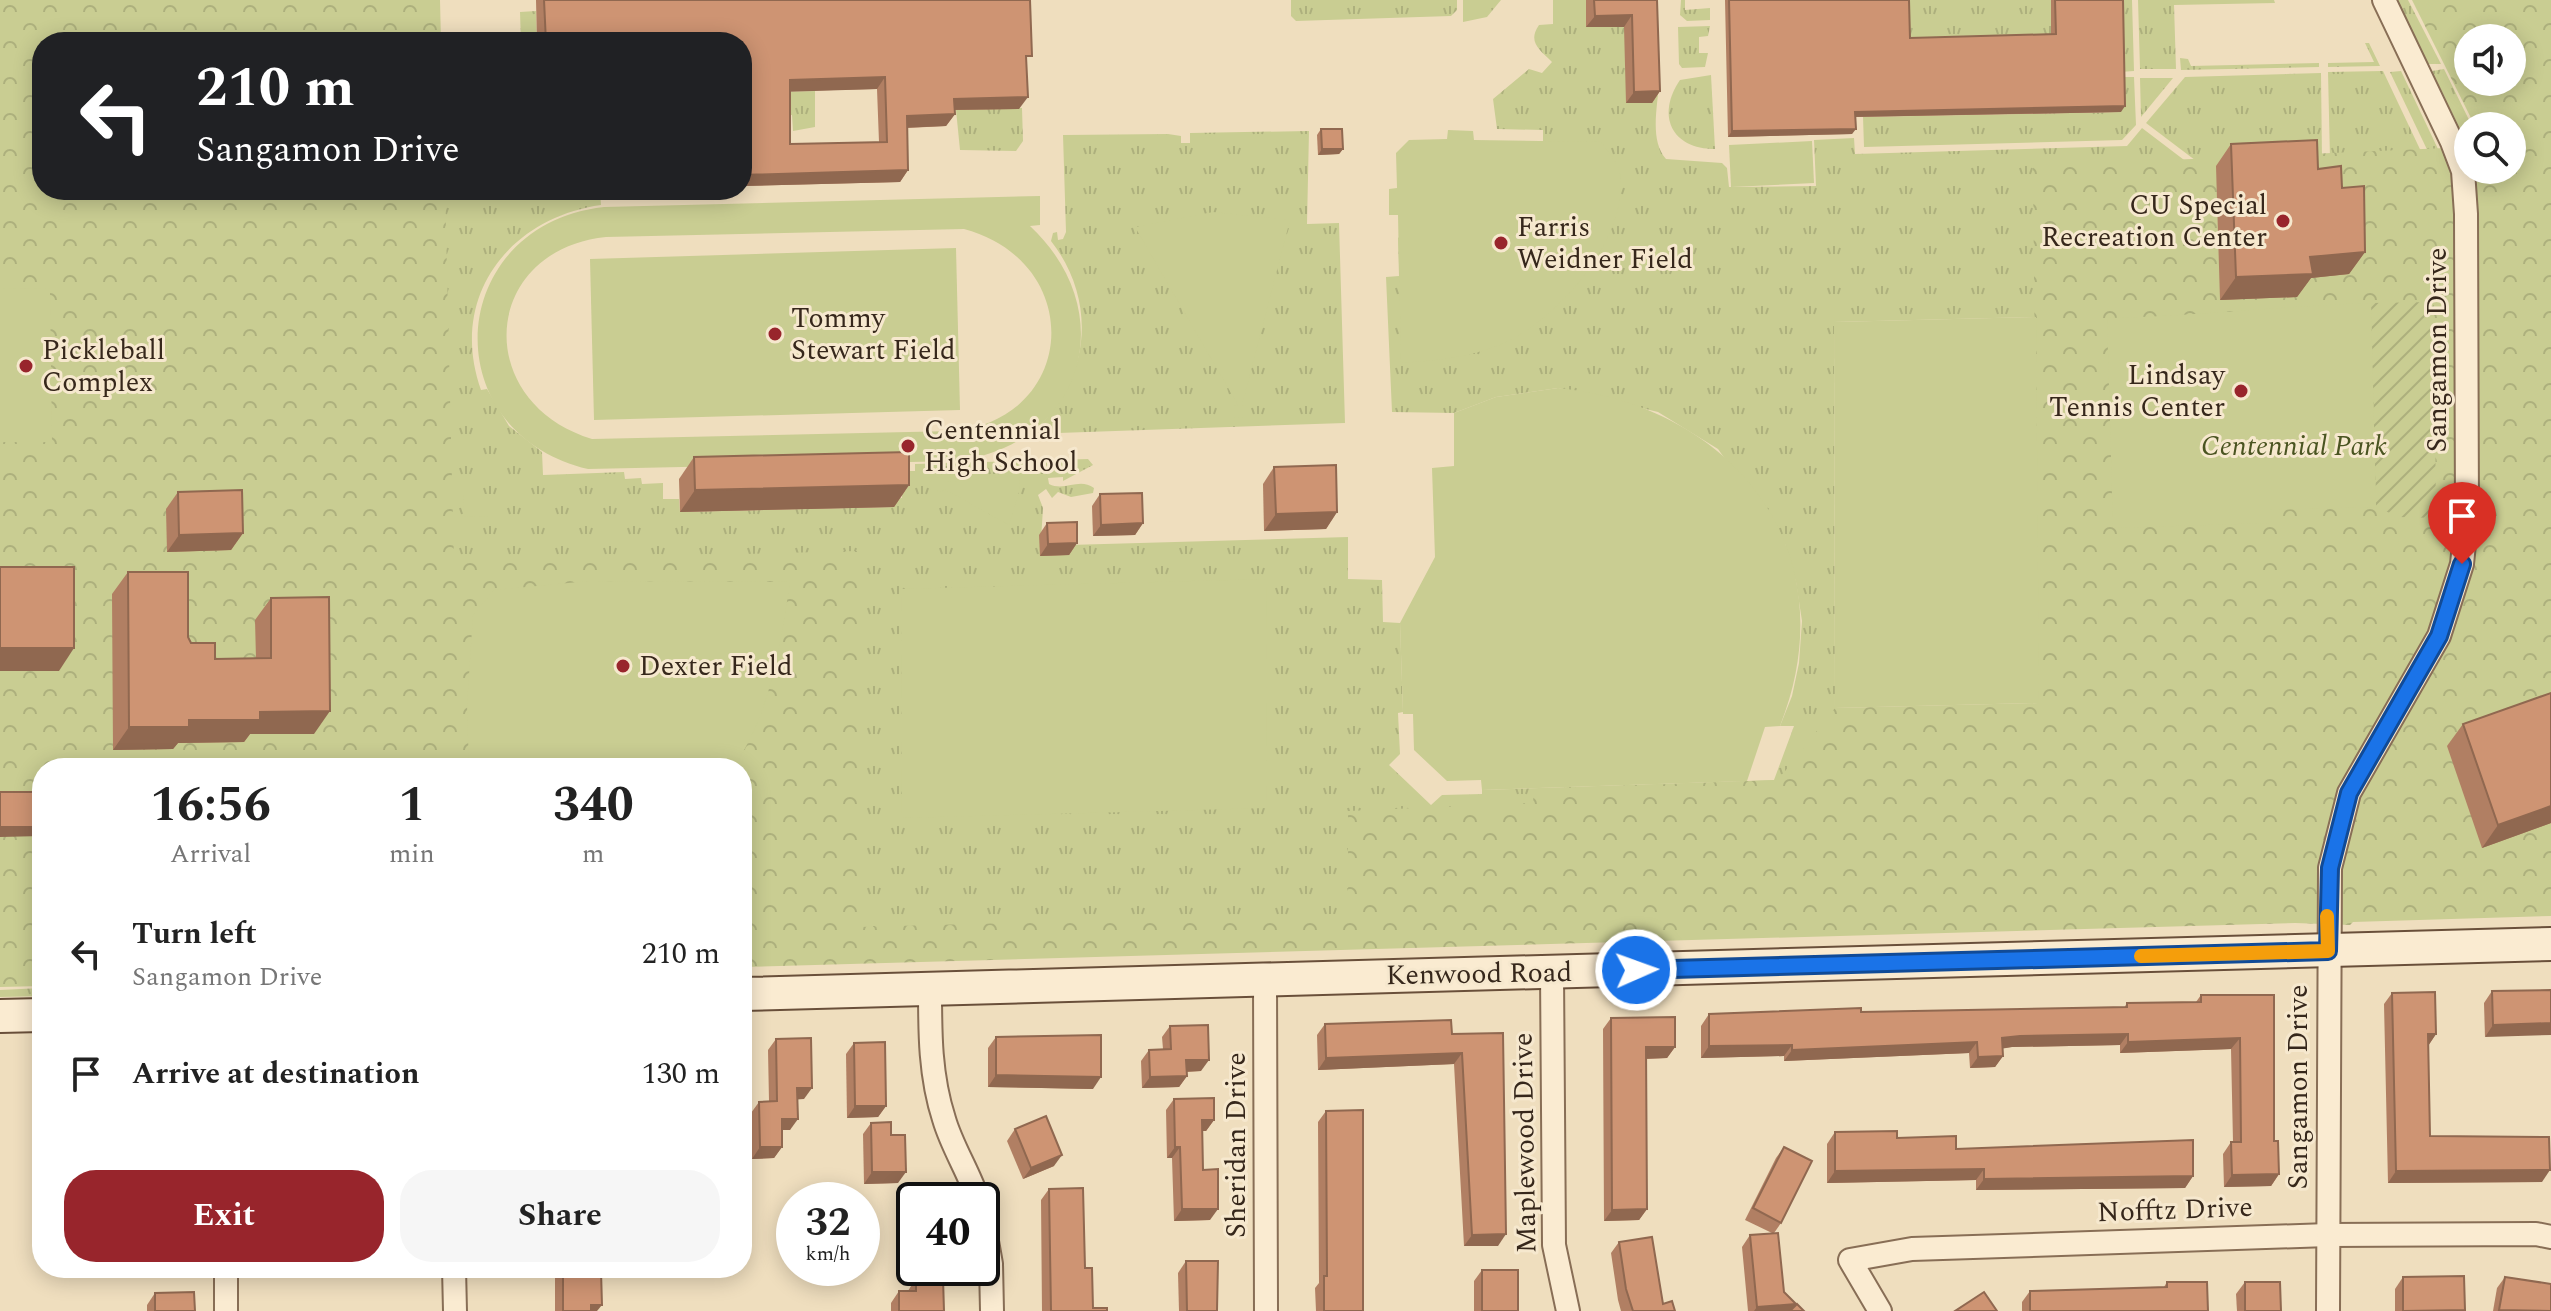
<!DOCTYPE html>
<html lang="en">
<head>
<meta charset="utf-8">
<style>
	body { margin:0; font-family:Spectral,serif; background:#f6f6f6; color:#222; height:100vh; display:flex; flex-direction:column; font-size:30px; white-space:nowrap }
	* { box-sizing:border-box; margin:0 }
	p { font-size:26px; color:#767676 }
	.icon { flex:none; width:44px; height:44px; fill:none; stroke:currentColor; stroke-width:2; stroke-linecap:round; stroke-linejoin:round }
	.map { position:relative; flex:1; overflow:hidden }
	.details { position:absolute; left:32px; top:758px; width:720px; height:520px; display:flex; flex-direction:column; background:#fff; border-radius:32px; box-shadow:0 4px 20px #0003 }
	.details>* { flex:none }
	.hud { position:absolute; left:32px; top:32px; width:720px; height:168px; border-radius:32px; box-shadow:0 4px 20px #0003; background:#202124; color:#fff; overflow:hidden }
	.fabs { position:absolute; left:2454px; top:24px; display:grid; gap:16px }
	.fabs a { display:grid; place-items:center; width:72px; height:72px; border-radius:50%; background:#fff; box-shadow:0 4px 20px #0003; font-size:40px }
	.speed { position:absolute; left:776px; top:1182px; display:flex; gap:16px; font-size:40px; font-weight:700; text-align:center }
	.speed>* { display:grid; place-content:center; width:104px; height:104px; border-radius:50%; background:#fff; box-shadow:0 4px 20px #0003; line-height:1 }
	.speed small { font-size:20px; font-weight:400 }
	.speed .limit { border:4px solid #111; border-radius:12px; background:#fff; color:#111 }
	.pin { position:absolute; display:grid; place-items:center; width:68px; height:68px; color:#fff; margin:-82px -34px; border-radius:50% 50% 50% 0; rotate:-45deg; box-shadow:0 0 8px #0007 }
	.pin .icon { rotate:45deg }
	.me { position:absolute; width:88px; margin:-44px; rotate:88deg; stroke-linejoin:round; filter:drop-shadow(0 0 6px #0008) }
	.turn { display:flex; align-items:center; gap:28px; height:168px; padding:0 32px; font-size:36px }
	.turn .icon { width:104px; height:104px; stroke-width:2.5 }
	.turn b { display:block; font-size:56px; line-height:68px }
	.eta { display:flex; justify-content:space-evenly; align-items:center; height:136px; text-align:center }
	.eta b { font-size:48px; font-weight:700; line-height:56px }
	.primary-button { display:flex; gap:16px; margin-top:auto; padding:16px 32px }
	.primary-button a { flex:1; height:92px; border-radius:32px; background:#98252c; color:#fff; font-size:32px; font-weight:700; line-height:92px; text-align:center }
	.primary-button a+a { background:#f6f6f6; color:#222 }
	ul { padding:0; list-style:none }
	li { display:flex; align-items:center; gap:24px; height:120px; padding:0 32px }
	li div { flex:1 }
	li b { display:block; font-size:30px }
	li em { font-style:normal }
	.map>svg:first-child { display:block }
	.grass { fill:url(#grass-tufts) }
	.park { fill:url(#park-crowns); fill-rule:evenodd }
	.garden { fill:url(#garden-furrows) }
	.pitch { fill:#c9cd92; fill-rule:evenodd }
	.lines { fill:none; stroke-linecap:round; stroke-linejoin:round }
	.street-casing { stroke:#886e56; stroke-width:26 }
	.secondary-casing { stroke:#694f3a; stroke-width:36 }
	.street { stroke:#faebd1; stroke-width:22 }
	.secondary { stroke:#faebd1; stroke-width:32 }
	.wall { fill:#b17f63; fill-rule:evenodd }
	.shaded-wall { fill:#906850 }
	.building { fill:#ce9473; stroke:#906850; stroke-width:2; fill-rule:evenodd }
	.route-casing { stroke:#114b97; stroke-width:20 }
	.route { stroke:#1a73e8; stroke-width:14 }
	.slow { stroke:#f59e0b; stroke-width:14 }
	.poi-dot { fill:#98252c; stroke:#f6e8ce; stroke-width:3 }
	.labels { text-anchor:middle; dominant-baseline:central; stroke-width:6; stroke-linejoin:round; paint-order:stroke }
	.poi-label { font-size:28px; fill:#36271b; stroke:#f6e8ce; text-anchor:start }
	.street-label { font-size:28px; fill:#36271b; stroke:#f6e8ce }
	.park-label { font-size:28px; font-style:italic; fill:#4a5421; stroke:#f6e8ce }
</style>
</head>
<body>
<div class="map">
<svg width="2551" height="1311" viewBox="0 0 2551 1311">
	<defs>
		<pattern id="grass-tufts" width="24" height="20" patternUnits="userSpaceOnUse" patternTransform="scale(2)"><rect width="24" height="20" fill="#c9cd92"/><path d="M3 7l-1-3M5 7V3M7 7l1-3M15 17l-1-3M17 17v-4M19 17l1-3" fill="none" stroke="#adb07d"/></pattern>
		<pattern id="park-crowns" width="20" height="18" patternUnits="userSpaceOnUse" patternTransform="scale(2)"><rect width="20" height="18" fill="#c9cd92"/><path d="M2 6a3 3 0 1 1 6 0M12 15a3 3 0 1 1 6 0" fill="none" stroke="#adb07d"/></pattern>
		<pattern id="garden-furrows" width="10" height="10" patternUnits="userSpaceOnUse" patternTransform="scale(2)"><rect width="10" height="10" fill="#c9cd92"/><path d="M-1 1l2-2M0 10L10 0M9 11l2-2" fill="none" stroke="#adb07d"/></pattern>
	</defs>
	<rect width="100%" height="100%" fill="#efdebe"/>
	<g class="grass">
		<polygon points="1291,0 1457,0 1457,10 1451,16 1296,21 1291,16"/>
		<polygon points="1463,0 1501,0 1487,17 1463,22"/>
		<path d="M1553 0H1586L1587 27 1612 1 1651 82H1659C1658 106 1649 140 1666 159L1722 163 1727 168 1729 187 1816 186 1814 140 1854 138 1855 154 2127 146 2142 128 2217 185 2035 257 2036 317 1834 322 1835 708 2299 863 742 965V768L0 289 42 190H600L601 205C509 218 448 297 481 390L487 389 509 426 542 452 543 475 624 472 625 479 641 478 642 484 663 483V499H679L680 512 893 507V498H902L901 471H915V464L1088 459 1093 465 1063 481V477L1048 478 1049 484C1065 492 1079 477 1094 488L1093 493 1071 497 1058 492 1052 498 1046 489 1038 495 1043 508 1040 556 1069 545 1348 537V579L1382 580 1383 622 1400 623 1403 712 1398 713 1400 754 1389 765 1431 805 1442 795 1482 794V790L1774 780 1794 726H1780L1792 696 1799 663 1802 621 1796 582 1785 544 1718 449 1658 412 1558 388 1496 397 1454 413 1392 412 1386 277 1399 276 1398 238 1499 141H1543V130L1497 129 1493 99 1529 69 1542 73 1552 62C1540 50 1527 42 1539 25L1553 24Z"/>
		<polygon points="1681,0 1685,0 1685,10 1710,8 1710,20 1687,21 1680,15"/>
		<polygon points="1905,0 2051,0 2052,40 1906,43"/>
		<polygon points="2119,0 2132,0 2134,71 2120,72"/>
		<polygon points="2138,0 2274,0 2275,3 2174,5 2176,69 2140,69"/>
		<polygon points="2396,0 2408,0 2441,64 2428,64"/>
		<polygon points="536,11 537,42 521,42 520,12"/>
		<polygon points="1710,26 1708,36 1699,37 1699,53 1708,53 1705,67 1682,68 1679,64 1678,27"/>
		<polygon points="2365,43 2369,43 2380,66 2328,67 2328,63 2374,62"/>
		<polygon points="2180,58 2188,59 2191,66 2319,63 2319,67 2181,70"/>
		<polygon points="2444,69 2472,126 2468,126 2468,146 2432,71"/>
		<polygon points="2383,71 2426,162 2330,159 2328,72"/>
		<polygon points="2401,71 2438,149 2432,160 2390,72"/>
		<polygon points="2321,73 2322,160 2216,176 2146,123 2185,77"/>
		<path d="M1711 75 1715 149C1671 149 1656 115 1680 80Z"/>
		<polygon points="2124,77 2134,77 2136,125 2122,140 1864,147 1863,117 2121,112"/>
		<polygon points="2140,78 2173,78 2141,117"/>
		<polygon points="815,91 815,127 793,131 792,115 782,116 782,92"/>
		<polygon points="1022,108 1023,141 1016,151 960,150 956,110"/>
		<path d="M1309 131 1307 224 1339 223 1345 423 1030 434C1090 384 1099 302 1051 241L1053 233 1057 232 1058 240 1063 239 1066 232 1063 135 1168 134 1181 136V143H1190V133Z"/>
		<polygon points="42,988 42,996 0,997 0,990"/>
	</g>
	<path class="park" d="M0 0H440L441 42H42V190H445L454 562 857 551 858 927 1348 914V811L1533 803 1534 789 1778 780 1835 708 2038 703 2033 166 2468 147V170H2512V126H2475L2412 0H2551V916L2353 922 2350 925 2295 923 742 967V768H42V986L0 987ZM2468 38H2512V82H2468Z"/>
	<polygon class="garden" points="2434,302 2436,518 2399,517 2376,507 2371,303"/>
	<g class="pitch">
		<path d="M1448 130 1473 131 1474 140 1601 142C1608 152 1618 162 1620 174 1629 235 1564 311 1514 338 1479 357 1440 360 1401 363L1398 215H1389V189L1397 188 1396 153 1409 140 1447 139Z"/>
		<polygon points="1812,141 1814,183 1731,187 1729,145"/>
		<path d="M1040 196V225L1030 226C1123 313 1083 445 956 461L588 469C432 432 445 225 604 207ZM964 229C1086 262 1078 418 954 431L592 439C471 402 481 250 606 237Z"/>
		<polygon points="1213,212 1290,220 1242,405 1247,406 1247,417 1234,418 1234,406 1238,405 1135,227"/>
		<polygon points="956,248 960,410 594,420 590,259"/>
		<polygon points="50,288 52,442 0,442 0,289"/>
		<path d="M2371 303 2376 507 2269 510V523L2113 528 2107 318C2196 316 2282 306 2371 303Z"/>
		<polygon points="2036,317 2039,703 1835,708 1834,322"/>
		<path d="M1558 388C1735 406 1849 552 1780 726L1765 727 1747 781 1482 790 1481 780 1447 781 1414 750 1413 714H1403L1400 623 1435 557 1432 468 1454 466V413L1496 397Z"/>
		<polygon points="1019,475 1020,489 1009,525 944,489 942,492 929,489 932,476 947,479 947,482"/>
		<polygon points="463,494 488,494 488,516 464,517"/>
		<polygon points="1266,579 1267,808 902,818 901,589"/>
		<path d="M589 581 790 582C780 647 771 712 733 768H469L467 705 473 615 494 590Z"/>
	</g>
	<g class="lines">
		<defs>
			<g id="street">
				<polyline points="1552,973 1554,1245 1568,1311"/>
				<polyline points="1265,979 1266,1311"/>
				<path d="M930 989C930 1033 930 1076 944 1119 952 1147 969 1172 978 1200"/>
				<polyline points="982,1213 991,1264 992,1311"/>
				<polyline points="226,1268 226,1311"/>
				<polyline points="454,1268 455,1311"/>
				<polyline points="1880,1311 1850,1260 1912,1249 2328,1235 2536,1234 2551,1237"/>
				<polyline points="2328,1311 2330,868 2349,793 2439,636 2462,564 2467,514 2466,214 2463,171 2452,142 2384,0"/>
			</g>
			<g id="secondary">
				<polyline points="742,994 2551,944"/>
				<polyline points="0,1016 42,1015"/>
			</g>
		</defs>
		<use href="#street" class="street-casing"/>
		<use href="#secondary" class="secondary-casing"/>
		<use href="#street" class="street"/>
		<use href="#secondary" class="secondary"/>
	</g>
	<g class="wall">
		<path d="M536 0H1030L1026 63 1019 109 954 110 955 114 946 126 907 128 908 170 900 182 742 186V42H537ZM877 89 879 142 790 144V91Z"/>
		<polygon points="1586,0 1657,0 1660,91 1652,103 1626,103 1624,27 1586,27"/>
		<polygon points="1725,0 1909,0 1910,38 2051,34 2051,0 2123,0 2121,112 1856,117 1852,134 1728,137"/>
		<polygon points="1321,129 1343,149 1339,154 1318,155 1317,135"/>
		<polygon points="2231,144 2318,169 2342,188 2365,252 2349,274 2311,278 2297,297 2220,300 2216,166"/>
		<polygon points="694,457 909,485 894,507 680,512 679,479"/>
		<polygon points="1274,467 1337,512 1326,529 1264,531 1263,484"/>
		<polygon points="178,492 243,533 231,550 167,552 166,509"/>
		<polygon points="1100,494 1143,523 1135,535 1093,536 1092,506"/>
		<polygon points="1047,523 1077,543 1069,555 1040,556 1039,535"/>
		<polygon points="128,572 188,637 191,643 215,659 256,659 255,620 271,598 314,734 250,734 244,742 178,743 173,749 113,750 112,594"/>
		<polygon points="2551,693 2551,823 2482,848 2447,746 2463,724"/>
		<polygon points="2551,990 2485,1037 2484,1003 2492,991"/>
		<polygon points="2392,993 2436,1034 2428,1046 2430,1136 2542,1182 2388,1183 2384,1004"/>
		<polygon points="2201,995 2274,995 2274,1141 2279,1174 2271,1186 2224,1187 2223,1154 2231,1142 2233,1142 2231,1049 2120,1053 2120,1045 2012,1047 2002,1048 2003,1056 1995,1067 1970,1068 1969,1053 1784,1061 1784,1056 1701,1058 1701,1026 1709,1014 2124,1008 2127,1003 2196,1002"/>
		<polygon points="1611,1018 1675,1047 1667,1058 1646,1059 1647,1209 1639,1220 1604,1221 1603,1029"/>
		<polygon points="1325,1024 1452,1034 1503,1033 1498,1246 1464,1246 1454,1064 1318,1070 1317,1035"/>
		<polygon points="1170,1026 1201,1071 1186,1072 1187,1076 1179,1087 1142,1088 1141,1061 1149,1050 1163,1049 1162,1037"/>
		<polygon points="996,1037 1093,1089 988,1087 988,1048"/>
		<polygon points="776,1039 804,1099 797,1099 790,1130 782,1130 782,1147 774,1158 752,1159 751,1113 759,1102 769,1101 768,1050"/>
		<polygon points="854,1043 886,1106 878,1117 847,1118 846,1054"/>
		<polygon points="1174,1099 1214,1120 1206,1131 1202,1131 1203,1170 1210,1220 1174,1221 1172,1158 1167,1158 1166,1110"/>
		<polygon points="1326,1111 1363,1311 1316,1311 1315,1288 1319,1283 1318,1122"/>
		<polygon points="871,1123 891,1135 898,1183 864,1184 863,1134"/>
		<polygon points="1015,1129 1054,1166 1023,1179 1007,1141"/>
		<polygon points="1835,1132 1897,1138 1956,1149 2193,1176 2185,1188 1976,1190 1976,1180 1827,1183 1827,1144"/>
		<polygon points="1784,1147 1781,1223 1774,1233 1784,1292 1796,1304 1792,1309 1804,1311 1748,1311 1742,1247 1750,1235 1772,1233 1745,1220 1776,1158"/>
		<polygon points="1049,1189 1085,1268 1093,1308 1107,1311 1042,1311 1041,1200"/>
		<polygon points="905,1200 914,1200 914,1255 897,1256 897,1211"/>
		<polygon points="1619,1242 1663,1304 1675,1311 1621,1311 1618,1300 1611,1253"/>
		<polygon points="1186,1261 1217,1311 1179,1311 1178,1273"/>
		<polygon points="555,1268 589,1268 597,1311 555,1311"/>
		<polygon points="1482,1270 1518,1311 1474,1311 1474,1281"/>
		<polygon points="2403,1277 2465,1310 2464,1311 2395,1311 2395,1289"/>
		<polygon points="2505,1277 2551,1311 2493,1311 2497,1288"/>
		<polygon points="916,1278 944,1311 891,1311 891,1303 899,1291 908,1291"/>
		<polygon points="2167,1282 2208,1311 2022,1311 2022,1302 2030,1291 2164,1287"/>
		<polygon points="2245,1282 2281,1311 2237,1311 2236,1294"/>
		<polygon points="155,1293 195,1311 147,1311 147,1305"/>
	</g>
	<g class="shaded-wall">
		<polygon points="1632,15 1624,27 1586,27 1595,16"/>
		<polygon points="885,77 877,89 782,92 790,80"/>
		<polygon points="1660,91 1652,103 1626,103 1634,92"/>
		<polygon points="1028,97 1019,109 946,110 954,99"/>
		<polygon points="2125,106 2121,112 1851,117 1855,112"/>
		<polygon points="955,114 946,126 899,128 907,116"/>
		<polygon points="1856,129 1852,134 1728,137 1732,131"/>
		<polygon points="1322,149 1343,149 1339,154 1318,155"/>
		<polygon points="908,170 900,182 742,186 742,175"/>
		<polygon points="2365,252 2349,274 2311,278 2297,297 2220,300 2236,277 2310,257"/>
		<polygon points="909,485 894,507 680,512 695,490"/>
		<polygon points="1337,512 1326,529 1264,531 1276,514"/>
		<polygon points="1143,523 1135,535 1093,536 1101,525"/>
		<polygon points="243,533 231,550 167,552 179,535"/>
		<polygon points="1077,543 1069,555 1040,556 1048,544"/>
		<polygon points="0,648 74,648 59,671 0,671"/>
		<polygon points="330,711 314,734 250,734 244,742 178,743 173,749 113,750 129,727 260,712"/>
		<polygon points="2551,806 2551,823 2482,848 2498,825"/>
		<polygon points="0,827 42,827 42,836 0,837"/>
		<polygon points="2551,1023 2551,1035 2485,1037 2493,1025"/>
		<polygon points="2128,1034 2120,1045 2012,1047 1994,1050 2002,1038 2020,1036"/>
		<polygon points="2428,1034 2436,1034 2428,1046"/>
		<polygon points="2240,1038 2231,1049 2120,1053 2128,1042"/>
		<polygon points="1977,1042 1969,1053 1784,1061 1792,1050"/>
		<polygon points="1792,1045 1784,1056 1701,1058 1709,1046"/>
		<polygon points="1646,1047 1675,1047 1667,1058 1638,1059"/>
		<polygon points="1462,1053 1454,1064 1318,1070 1326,1058"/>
		<polygon points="2003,1056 1995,1067 1970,1068 1978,1057"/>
		<polygon points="1186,1060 1209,1060 1201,1071 1178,1072"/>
		<polygon points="996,1075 1101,1077 1093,1089 988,1087"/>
		<polygon points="1187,1076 1179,1087 1142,1088 1150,1077"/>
		<polygon points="797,1088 812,1088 804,1099 789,1100"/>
		<polygon points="855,1106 886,1106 878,1117 847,1118"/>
		<polygon points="782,1119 798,1119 790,1130 774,1130"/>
		<polygon points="1202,1120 1214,1120 1206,1131 1194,1131"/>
		<polygon points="760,1147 782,1147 774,1158 752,1159"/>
		<polygon points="1175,1147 1180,1147 1172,1158 1167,1158"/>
		<polygon points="1062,1155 1054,1166 1023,1179 1031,1168"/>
		<polygon points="1984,1169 1976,1180 1827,1183 1835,1171"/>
		<polygon points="2550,1170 2542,1182 2388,1183 2396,1171"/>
		<polygon points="872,1172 906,1172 898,1183 864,1184"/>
		<polygon points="2279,1174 2271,1186 2224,1187 2232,1175"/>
		<polygon points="2193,1176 2185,1188 1976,1190 1984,1179"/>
		<polygon points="1182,1209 1218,1209 1210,1220 1174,1221"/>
		<polygon points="1647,1209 1639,1220 1604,1221 1612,1210"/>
		<polygon points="1506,1234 1498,1246 1464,1246 1472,1235"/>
		<polygon points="905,1244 914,1244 914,1255 897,1256"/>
		<polygon points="1796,1304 1791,1311 1754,1311 1757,1307"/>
		<polygon points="591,1305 602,1305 597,1311 587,1311"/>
	</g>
	<g class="building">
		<path d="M544 0H1030L1032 56H1026L1028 97 954 99 955 114 907 116 908 170 742 175V42H546ZM885 77 887 142 790 144V80Z"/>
		<polygon points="1594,0 1657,0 1660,91 1634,92 1632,15 1595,16"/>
		<polygon points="1729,0 1909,0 1910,38 2056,34 2055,0 2123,0 2125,106 1855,112 1856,129 1732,131"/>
		<polygon points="1321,129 1342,129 1343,149 1322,149"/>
		<polygon points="2317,140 2318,169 2341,166 2342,188 2364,186 2365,252 2310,257 2313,274 2236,277 2231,144"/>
		<polygon points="909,452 909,485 695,490 694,457"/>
		<polygon points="1336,465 1337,512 1276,514 1274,467"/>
		<polygon points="242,490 243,533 179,535 178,492"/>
		<polygon points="1142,493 1143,523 1101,525 1100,494"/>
		<polygon points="1077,522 1077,543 1048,544 1047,523"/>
		<rect x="0" y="567" width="74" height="81"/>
		<polygon points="128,572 188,572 188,637 191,643 215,643 215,659 271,658 271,598 329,597 330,711 260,712 260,720 189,720 189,727 129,727"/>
		<polygon points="2551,693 2551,806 2498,825 2463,724"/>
		<rect x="0" y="792" width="42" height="35"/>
		<polygon points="2551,990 2551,1023 2493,1025 2492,991"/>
		<polygon points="2435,992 2436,1034 2428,1034 2430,1136 2549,1137 2550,1170 2396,1171 2392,993"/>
		<polygon points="2201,995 2274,995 2274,1141 2278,1141 2279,1174 2232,1175 2231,1142 2241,1142 2240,1038 2128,1042 2128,1034 2020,1036 2002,1038 2003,1056 1978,1057 1977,1042 1792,1050 1792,1045 1709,1046 1709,1014 1861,1008 1861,1012 2127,1007 2127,1003 2201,1002"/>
		<polygon points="1675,1017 1675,1047 1646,1047 1647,1209 1612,1210 1611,1018"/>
		<polygon points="1451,1020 1452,1034 1503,1033 1506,1234 1472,1235 1462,1053 1326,1058 1325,1024"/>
		<polygon points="1208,1025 1209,1060 1186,1060 1187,1076 1150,1077 1149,1050 1171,1049 1170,1026"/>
		<polygon points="1101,1035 1101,1077 996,1075 996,1037"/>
		<polygon points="811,1038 812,1088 797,1088 798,1119 782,1119 782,1147 760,1147 759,1102 777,1101 776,1039"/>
		<polygon points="885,1042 886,1106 855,1106 854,1043"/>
		<polygon points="1214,1098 1214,1120 1202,1120 1203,1170 1218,1169 1218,1209 1182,1209 1180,1147 1175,1147 1174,1099"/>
		<polygon points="1363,1110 1363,1311 1324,1311 1324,1276 1327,1276 1326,1111"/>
		<polygon points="1046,1116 1062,1155 1031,1168 1015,1129"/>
		<polygon points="891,1122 891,1135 905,1135 906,1172 872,1172 871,1123"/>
		<polygon points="1897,1131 1897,1138 1956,1136 1956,1149 2193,1140 2193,1176 1984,1179 1984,1169 1835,1171 1835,1132"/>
		<polygon points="1784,1147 1812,1161 1781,1223 1753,1208"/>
		<polygon points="1083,1188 1085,1268 1092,1268 1093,1308 1107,1308 1107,1311 1051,1311 1049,1189"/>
		<polygon points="934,1199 914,1200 914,1244 905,1244 905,1200"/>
		<polygon points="1778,1233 1784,1292 1796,1304 1757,1307 1750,1235"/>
		<polygon points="1652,1237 1663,1304 1672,1301 1675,1311 1633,1311 1626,1289 1619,1242"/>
		<polygon points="1186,1261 1218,1261 1217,1311 1187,1311"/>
		<polygon points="563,1268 589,1268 589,1271 601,1271 602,1305 591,1305 591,1311 563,1311"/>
		<rect x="1482" y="1270" width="36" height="41"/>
		<polygon points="2464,1276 2465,1310 2403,1311 2403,1277"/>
		<polygon points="2505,1277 2551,1284 2551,1311 2499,1310"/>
		<polygon points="916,1278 943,1278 944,1311 899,1311 899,1291 916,1291"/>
		<polygon points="2167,1282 2207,1282 2208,1311 2030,1311 2030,1291 2167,1287"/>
		<polygon points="2245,1282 2280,1282 2281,1311 2245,1311"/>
		<polygon points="194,1292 195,1311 155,1311 155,1293"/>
		<polygon points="1984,1292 1997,1311 1955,1311"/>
		<polygon points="1797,1304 1804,1311 1790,1311"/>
	</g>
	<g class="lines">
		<defs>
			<polyline id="route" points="1636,970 2328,951 2330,868 2349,793 2439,636 2462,564"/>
		</defs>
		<use href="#route" class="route-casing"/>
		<use href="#route" class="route"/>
		<polyline class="slow" points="2141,956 2328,951 2327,916"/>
	</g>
	<g class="poi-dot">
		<circle cx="2283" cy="221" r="8"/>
		<circle cx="1501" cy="243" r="8"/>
		<circle cx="775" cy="334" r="8"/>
		<circle cx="26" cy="366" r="8"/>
		<circle cx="2241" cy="391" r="8"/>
		<circle cx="908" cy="446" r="8"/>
		<circle cx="623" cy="666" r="8"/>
	</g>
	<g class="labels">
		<g class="poi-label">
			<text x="2267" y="205" text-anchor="end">CU Special<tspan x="2267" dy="32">Recreation Center</tspan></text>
			<text x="1517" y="227">Farris<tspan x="1517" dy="32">Weidner Field</tspan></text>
			<text x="791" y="318">Tommy<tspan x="791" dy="32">Stewart Field</tspan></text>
			<text x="42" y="350">Pickleball<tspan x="42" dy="32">Complex</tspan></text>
			<text x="2225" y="375" text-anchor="end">Lindsay<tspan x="2225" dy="32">Tennis Center</tspan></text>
			<text x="924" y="430">Centennial<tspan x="924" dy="32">High School</tspan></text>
			<text x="639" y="666">Dexter Field</text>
		</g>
		<g class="street-label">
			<text transform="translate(2437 350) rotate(-90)">Sangamon Drive</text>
			<text transform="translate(1479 974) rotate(-1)">Kenwood Road</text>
			<text transform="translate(2298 1087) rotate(-90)">Sangamon Drive</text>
			<text transform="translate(1525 1143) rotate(-91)">Maplewood Drive</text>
			<text transform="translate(1236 1145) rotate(-90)">Sheridan Drive</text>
			<text transform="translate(2175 1210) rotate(-2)">Nofftz Drive</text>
		</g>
		<g class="park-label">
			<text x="2294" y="446">Centennial Park</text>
		</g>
	</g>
</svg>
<div class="fabs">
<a><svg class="icon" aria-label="sound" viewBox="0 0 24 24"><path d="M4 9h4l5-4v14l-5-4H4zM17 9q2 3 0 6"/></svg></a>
<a><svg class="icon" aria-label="search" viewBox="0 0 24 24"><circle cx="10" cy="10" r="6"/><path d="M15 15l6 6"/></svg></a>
</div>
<div class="speed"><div>32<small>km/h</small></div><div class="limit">40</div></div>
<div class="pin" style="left:2462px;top:564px;background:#d93025"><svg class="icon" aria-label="arrive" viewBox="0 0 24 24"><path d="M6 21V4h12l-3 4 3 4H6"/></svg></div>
<svg class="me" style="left:1636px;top:970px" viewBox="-20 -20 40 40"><circle r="17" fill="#1a73e8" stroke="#fff" stroke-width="3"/><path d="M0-11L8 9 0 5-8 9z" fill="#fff"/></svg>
<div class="hud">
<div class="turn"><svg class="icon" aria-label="left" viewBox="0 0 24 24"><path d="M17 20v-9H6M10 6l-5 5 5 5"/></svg><div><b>210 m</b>Sangamon Drive</div></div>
</div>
<section class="details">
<div class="eta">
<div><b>16:56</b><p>Arrival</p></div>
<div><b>1</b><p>min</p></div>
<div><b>340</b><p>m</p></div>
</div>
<ul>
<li><svg class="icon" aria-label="left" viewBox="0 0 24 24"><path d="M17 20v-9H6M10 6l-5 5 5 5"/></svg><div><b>Turn left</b><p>Sangamon Drive</p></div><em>210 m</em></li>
<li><svg class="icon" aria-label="arrive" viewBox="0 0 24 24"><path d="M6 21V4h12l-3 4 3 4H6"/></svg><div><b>Arrive at destination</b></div><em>130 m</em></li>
</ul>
<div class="primary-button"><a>Exit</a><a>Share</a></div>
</section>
</div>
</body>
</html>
